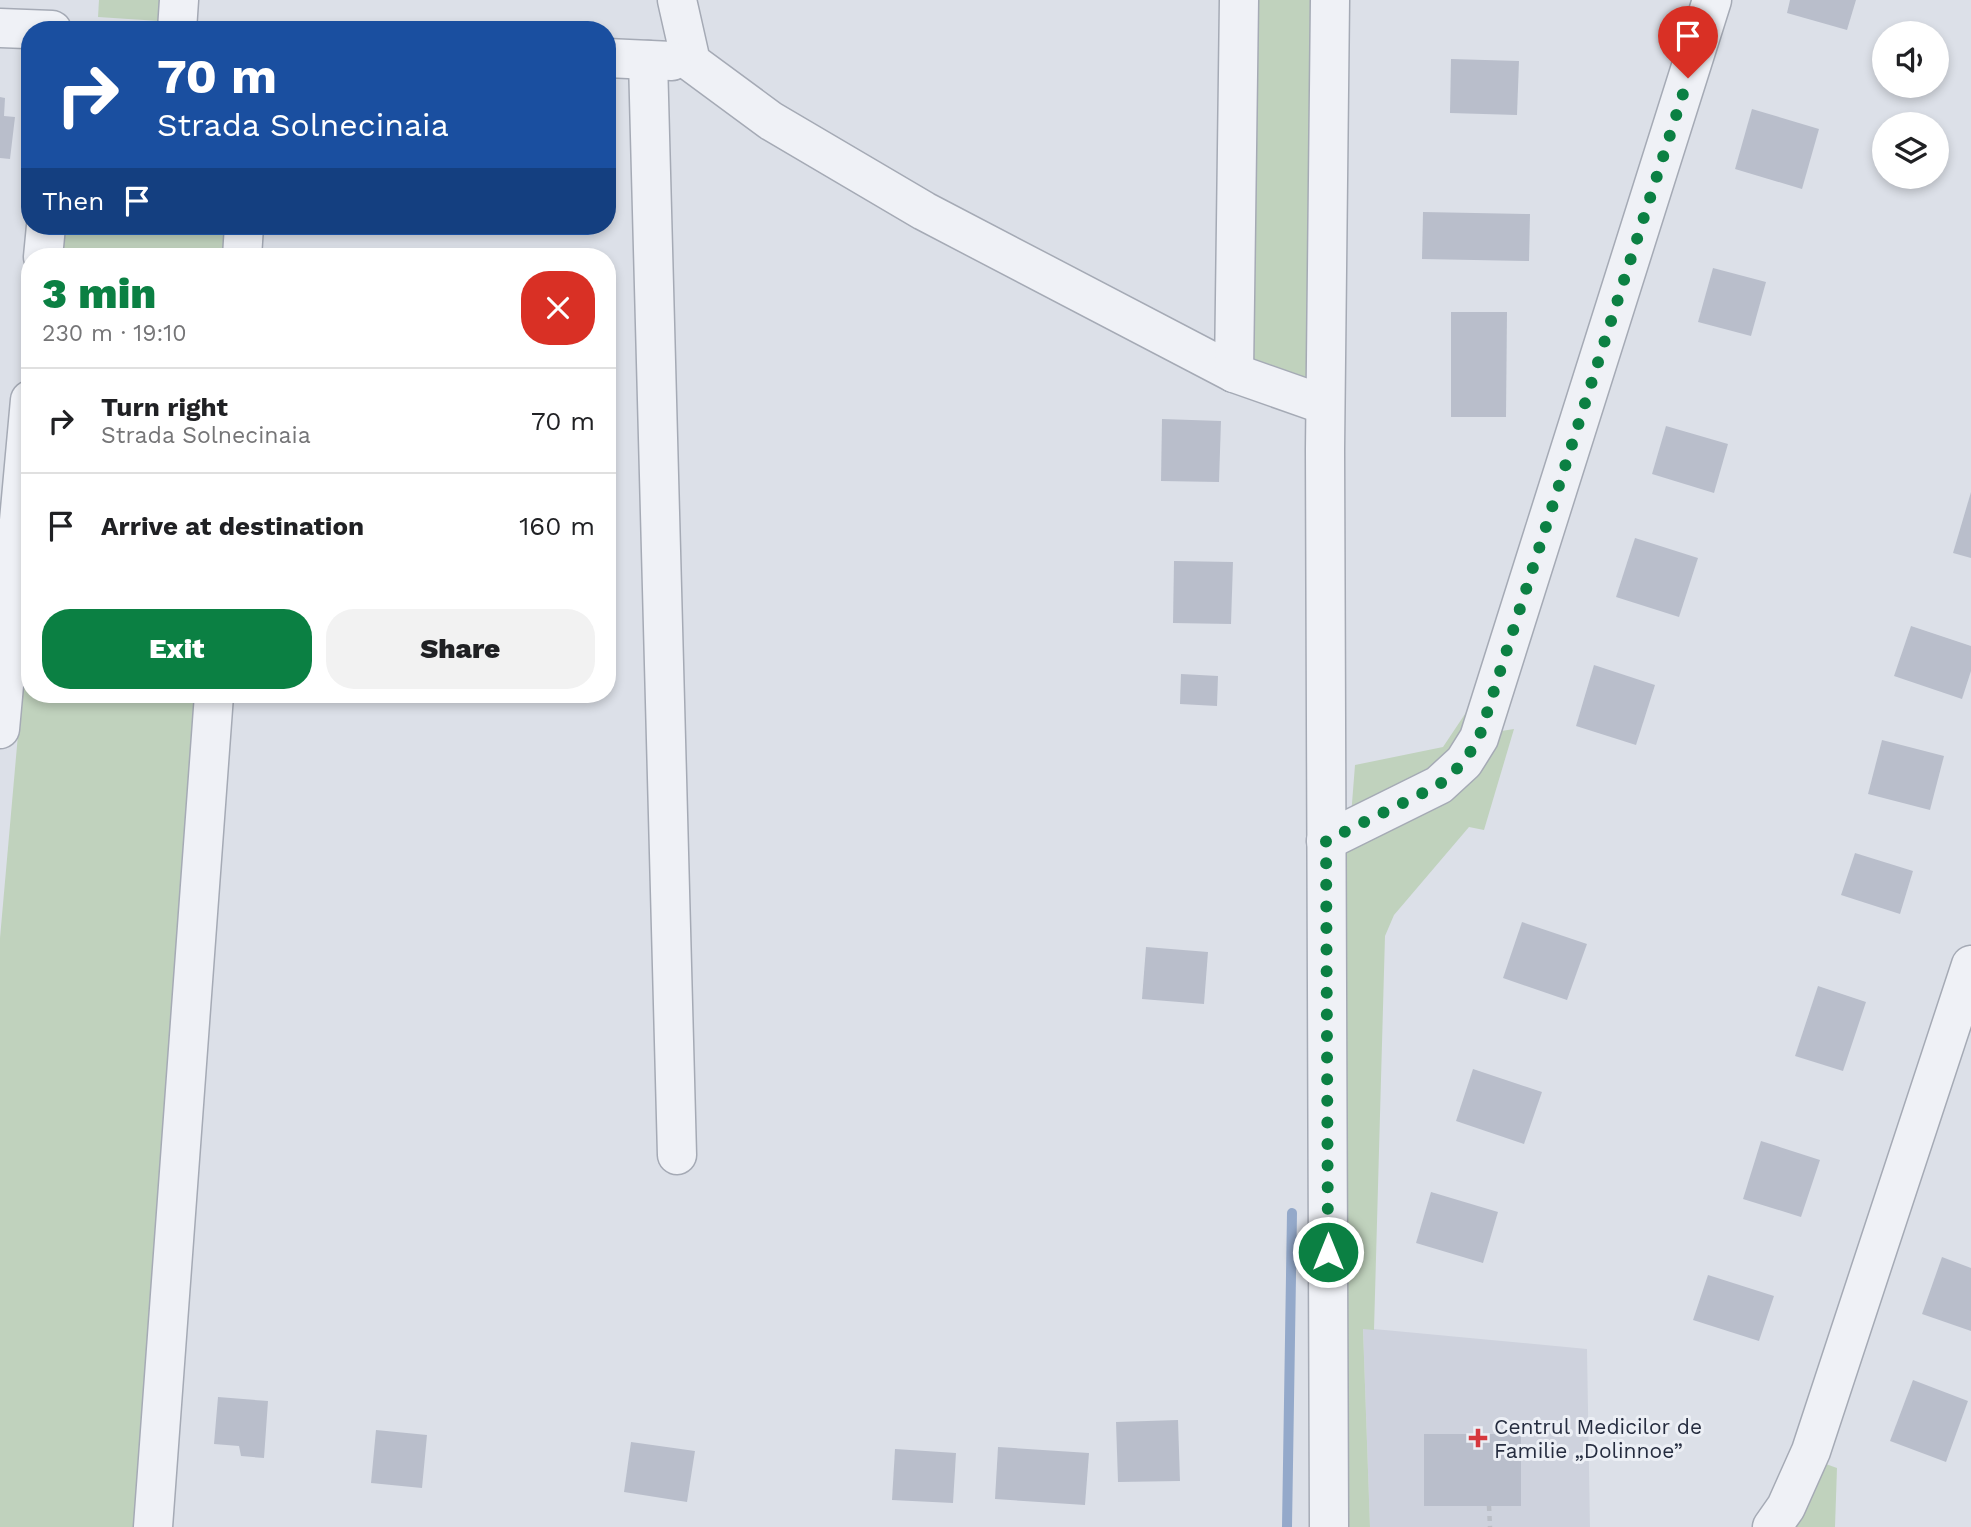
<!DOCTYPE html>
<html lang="en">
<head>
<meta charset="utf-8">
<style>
	body { margin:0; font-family:"Work Sans",sans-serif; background:#f2f2f2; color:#202124; height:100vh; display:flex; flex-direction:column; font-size:26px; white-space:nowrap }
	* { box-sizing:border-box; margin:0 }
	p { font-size:23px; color:#757577 }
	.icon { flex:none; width:38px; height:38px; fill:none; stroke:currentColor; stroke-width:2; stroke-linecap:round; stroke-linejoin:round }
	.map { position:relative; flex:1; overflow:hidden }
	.drawer { position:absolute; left:21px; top:248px; width:595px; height:455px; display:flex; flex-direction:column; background:#fff; border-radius:28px; box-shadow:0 4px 10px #0003 }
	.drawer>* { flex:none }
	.top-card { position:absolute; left:21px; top:21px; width:595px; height:214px; border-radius:28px; box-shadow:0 4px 10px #0003; background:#1a4fa0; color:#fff; overflow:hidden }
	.controls { position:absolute; left:1872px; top:21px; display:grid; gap:14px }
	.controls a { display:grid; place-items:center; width:77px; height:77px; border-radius:50%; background:#fff; box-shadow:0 4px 10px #0003; font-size:35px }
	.pin { position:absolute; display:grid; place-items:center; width:60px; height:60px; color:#fff; margin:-72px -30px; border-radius:50% 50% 50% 0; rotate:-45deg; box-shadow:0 0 7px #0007 }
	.pin .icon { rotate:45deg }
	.me { position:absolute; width:77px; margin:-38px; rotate:0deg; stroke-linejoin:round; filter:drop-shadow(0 0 5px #0008) }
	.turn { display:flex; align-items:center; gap:24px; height:147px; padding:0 21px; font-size:32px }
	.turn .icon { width:91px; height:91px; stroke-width:2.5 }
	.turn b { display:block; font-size:49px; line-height:60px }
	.then { display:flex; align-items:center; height:66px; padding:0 21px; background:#0003; gap:14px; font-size:26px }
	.round { display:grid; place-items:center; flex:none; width:74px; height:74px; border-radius:28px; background:#f2f2f2 }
	.overview { display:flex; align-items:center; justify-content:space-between; height:119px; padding:0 21px }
	h1 { font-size:42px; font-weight:800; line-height:52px; color:#0b8043 }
	.primary-button { display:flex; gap:14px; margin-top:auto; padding:14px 21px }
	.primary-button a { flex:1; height:80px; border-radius:28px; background:#0b8043; color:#fff; font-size:28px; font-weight:800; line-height:80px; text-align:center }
	.primary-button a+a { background:#f2f2f2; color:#202124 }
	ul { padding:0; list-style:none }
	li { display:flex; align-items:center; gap:21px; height:105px; padding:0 21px; border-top:2px solid #e0e0e0 }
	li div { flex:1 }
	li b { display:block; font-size:26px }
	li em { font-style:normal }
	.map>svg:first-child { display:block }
	.built { fill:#ced2dd }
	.green { fill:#c0d2bd }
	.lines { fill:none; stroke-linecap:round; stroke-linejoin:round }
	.stream { stroke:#94a9ca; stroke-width:10 }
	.building { fill:#b9becb }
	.minor-casing { stroke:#a5aab5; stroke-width:41 }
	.path { stroke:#babec6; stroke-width:4.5; stroke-dasharray:5 5; stroke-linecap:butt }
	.minor { stroke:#eff1f6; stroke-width:38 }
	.route { stroke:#0b8043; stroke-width:12; stroke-dasharray:0 21.6 }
	.poi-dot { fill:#d6383e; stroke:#eceff5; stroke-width:2.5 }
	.labels { text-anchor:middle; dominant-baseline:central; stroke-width:6; stroke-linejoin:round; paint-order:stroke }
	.poi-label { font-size:21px; fill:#252c3f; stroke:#eceff5; text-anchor:start }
</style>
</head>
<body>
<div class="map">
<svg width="1971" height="1527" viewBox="0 0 1971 1527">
	<rect width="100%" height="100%" fill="#dce0e8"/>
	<polygon class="built" points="1363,1328 1587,1349 1590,1527 1370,1527"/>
	<g class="green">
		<polygon points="99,0 161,0 159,21 98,17"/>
		<polygon points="1253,0 1313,0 1309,384 1248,365"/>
		<polygon points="63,226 233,226 231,257 60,257"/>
		<polygon points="30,599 30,695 201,695 145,1527 0,1527 0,938"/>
		<polygon points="1469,708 1465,740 1450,759 1351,816 1355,765 1443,747"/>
		<polygon points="1514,729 1484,830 1469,827 1394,915 1385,936 1374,1330 1363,1329 1370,1527 1347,1527 1339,864 1353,843 1495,732"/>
		<polygon points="1823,1463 1837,1468 1835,1527 1793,1527"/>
	</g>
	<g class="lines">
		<polyline class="stream" points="1287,1527 1292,1213"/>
	</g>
	<g class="building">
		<polygon points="1790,0 1856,0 1847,30 1787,13"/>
		<polygon points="1451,59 1519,61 1517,115 1450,113"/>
		<polygon points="0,97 5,98 4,116 15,117 10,159 0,158"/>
		<polygon points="1752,109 1819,129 1802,189 1735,169"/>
		<polygon points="1423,212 1530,214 1529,261 1422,259"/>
		<polygon points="1713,268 1766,282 1751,336 1698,322"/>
		<polygon points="1451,312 1507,312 1506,417 1451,417"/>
		<polygon points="1162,419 1221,421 1219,482 1161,481"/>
		<polygon points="1666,426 1728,444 1714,493 1652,474"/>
		<polygon points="1971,492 1971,558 1953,553"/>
		<polygon points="1635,538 1698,558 1679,617 1616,597"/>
		<polygon points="1174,561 1233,562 1231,624 1173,623"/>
		<polygon points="1911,626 1971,646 1971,671 1962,699 1894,676"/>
		<polygon points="1594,665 1655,685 1636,745 1576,726"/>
		<polygon points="1181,674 1218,676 1217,706 1180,704"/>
		<polygon points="1882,740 1944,756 1930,810 1868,794"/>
		<polygon points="1855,853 1913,871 1900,914 1841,895"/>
		<polygon points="1522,922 1587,944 1567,1000 1503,978"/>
		<polygon points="1146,947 1208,952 1204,1004 1142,999"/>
		<polygon points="1818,986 1866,1002 1843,1071 1795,1056"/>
		<polygon points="1473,1069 1542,1092 1524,1144 1456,1121"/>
		<polygon points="1761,1141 1820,1160 1801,1217 1743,1199"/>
		<polygon points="1431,1192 1498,1212 1483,1263 1416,1243"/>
		<polygon points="1942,1257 1971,1268 1971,1331 1922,1314"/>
		<polygon points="1708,1275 1774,1296 1759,1341 1693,1320"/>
		<polygon points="1913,1380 1968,1401 1946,1462 1890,1441"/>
		<polygon points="218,1397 268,1401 264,1458 241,1456 239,1446 214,1444"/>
		<polygon points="1178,1420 1180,1481 1118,1482 1116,1422"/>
		<polygon points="376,1430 427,1435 422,1488 371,1483"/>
		<rect x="1424" y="1434" width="97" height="72"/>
		<polygon points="631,1442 695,1451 687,1502 624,1492"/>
		<polygon points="998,1447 1089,1453 1085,1505 995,1499"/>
		<polygon points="895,1449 956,1453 953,1503 892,1500"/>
	</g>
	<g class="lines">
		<defs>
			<g id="minor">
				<polyline points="677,0 691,62 771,121 924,211 1234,373 1325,405"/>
				<polyline points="0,28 52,30"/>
				<polyline points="177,30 179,0"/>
				<polyline points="607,58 672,61"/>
				<polyline points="648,60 677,1155"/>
				<polyline points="43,257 46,226"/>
				<polyline points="242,257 244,226"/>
				<polyline points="1234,373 1239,0"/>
				<polyline points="0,729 30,400"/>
				<polyline points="1326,841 1439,785 1464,762 1479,738 1712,0"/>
				<polyline points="153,1527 214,695"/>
				<polyline points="1329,1527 1325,450 1330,0"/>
				<polyline points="1772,1527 1786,1507 1811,1451 1971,965"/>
			</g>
		</defs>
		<use href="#minor" class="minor-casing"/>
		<polyline class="path" points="1489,1506 1490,1527"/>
		<use href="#minor" class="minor"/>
	</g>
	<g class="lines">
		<polyline class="route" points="1328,1252 1326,841 1439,785 1464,762 1479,738 1688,78"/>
	</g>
	<path class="poi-dot" d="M1474.5 1427.5h7v7h7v7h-7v7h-7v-7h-7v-7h7z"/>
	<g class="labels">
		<g class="poi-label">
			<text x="1494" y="1426">Centrul Medicilor de<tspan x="1494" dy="24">Familie „Dolinnoe”</tspan></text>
		</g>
	</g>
</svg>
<div class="controls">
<a><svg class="icon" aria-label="sound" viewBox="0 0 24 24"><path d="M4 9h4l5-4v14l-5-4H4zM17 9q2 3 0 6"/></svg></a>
<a><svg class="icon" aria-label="layers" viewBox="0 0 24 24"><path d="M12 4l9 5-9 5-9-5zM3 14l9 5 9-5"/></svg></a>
</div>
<div class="pin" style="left:1688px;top:78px;background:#d93025"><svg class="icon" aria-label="arrive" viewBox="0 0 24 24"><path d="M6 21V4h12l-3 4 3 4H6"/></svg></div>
<svg class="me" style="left:1328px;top:1252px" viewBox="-20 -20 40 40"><circle r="17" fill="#0b8043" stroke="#fff" stroke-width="3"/><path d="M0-11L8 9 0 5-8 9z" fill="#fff"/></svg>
<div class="top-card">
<div class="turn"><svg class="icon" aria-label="right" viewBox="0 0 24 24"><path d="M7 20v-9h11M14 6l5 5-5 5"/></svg><div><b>70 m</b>Strada Solnecinaia</div></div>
<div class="then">Then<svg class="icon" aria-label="arrive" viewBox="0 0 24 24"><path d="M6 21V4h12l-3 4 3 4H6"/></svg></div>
</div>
<section class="drawer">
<div class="overview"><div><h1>3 min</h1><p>230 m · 19:10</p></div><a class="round" style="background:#d93025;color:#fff"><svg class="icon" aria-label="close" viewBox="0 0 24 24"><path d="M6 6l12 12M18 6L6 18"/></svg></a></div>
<ul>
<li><svg class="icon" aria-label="right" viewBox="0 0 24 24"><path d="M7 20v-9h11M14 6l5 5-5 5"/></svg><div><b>Turn right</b><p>Strada Solnecinaia</p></div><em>70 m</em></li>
<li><svg class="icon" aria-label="arrive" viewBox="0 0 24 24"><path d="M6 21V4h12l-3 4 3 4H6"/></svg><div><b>Arrive at destination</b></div><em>160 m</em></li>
</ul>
<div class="primary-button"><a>Exit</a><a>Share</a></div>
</section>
</div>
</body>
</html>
